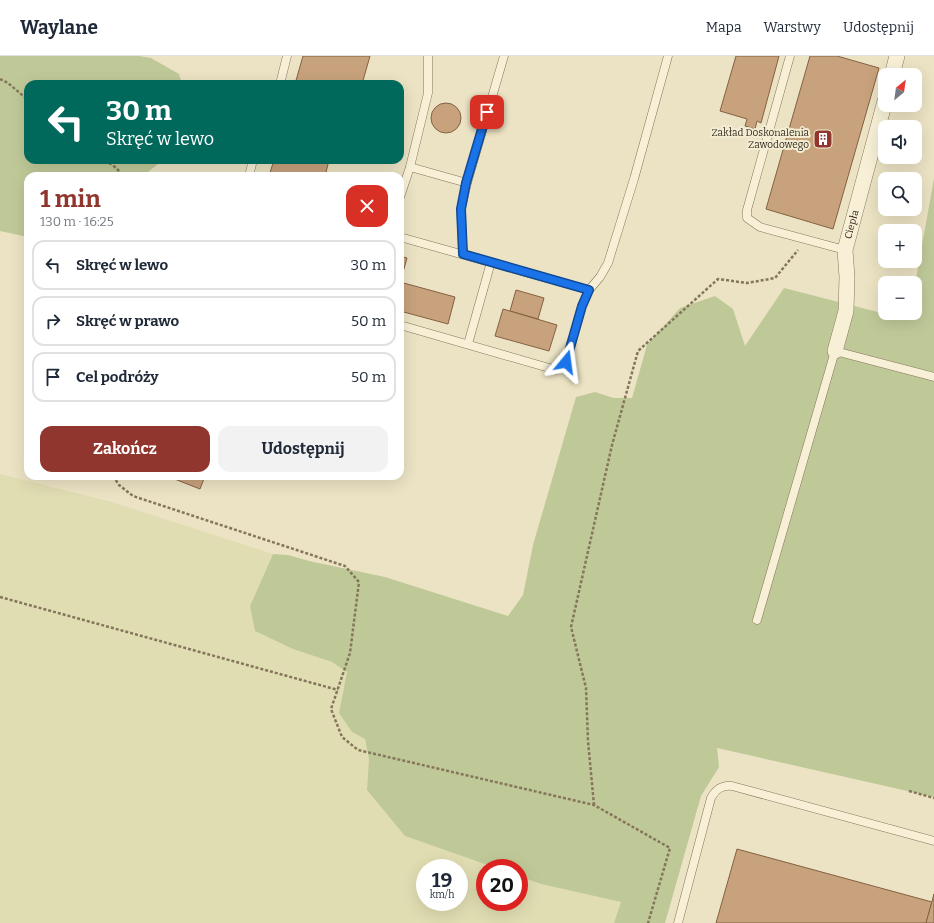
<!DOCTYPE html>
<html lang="pl">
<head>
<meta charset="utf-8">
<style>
	body { margin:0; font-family:Bitter,serif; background:#f2f2f3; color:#1f2937; height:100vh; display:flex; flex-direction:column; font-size:15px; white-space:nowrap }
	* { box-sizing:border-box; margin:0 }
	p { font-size:13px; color:#747a83 }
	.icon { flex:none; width:22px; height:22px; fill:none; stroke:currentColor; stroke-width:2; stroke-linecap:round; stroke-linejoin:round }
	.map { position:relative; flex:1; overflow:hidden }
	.panel { position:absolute; left:24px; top:116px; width:380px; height:308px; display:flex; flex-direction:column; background:#fff; border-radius:12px; box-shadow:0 4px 16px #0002 }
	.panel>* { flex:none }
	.top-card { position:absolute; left:24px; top:24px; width:380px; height:84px; border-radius:12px; box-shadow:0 4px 16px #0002; background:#00695c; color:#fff; overflow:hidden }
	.needle { width:26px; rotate:29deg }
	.buttons { position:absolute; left:878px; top:12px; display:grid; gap:8px }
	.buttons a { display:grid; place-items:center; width:44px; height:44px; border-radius:8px; background:#fff; box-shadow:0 4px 16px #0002; font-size:20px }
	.speed { position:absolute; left:416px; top:803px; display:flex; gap:8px; font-size:20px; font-weight:700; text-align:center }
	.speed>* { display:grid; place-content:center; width:52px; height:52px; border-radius:50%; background:#fff; box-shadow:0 4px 16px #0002; line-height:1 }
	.speed small { font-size:10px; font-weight:400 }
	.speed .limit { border:6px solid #d22; background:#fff; color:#111 }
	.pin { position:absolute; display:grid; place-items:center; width:34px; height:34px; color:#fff; margin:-17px; border-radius:8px; box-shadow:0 2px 6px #0006 }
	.me { position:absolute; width:44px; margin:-22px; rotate:16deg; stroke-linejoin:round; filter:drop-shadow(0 0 3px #0008) }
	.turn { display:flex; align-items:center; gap:14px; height:84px; padding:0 16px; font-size:18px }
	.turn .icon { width:52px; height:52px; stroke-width:2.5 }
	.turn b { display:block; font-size:28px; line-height:34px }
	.round { display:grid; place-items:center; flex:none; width:42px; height:42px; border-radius:12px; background:#f2f2f3 }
	.headline { display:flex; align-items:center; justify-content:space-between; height:68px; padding:0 16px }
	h1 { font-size:24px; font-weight:700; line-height:30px; color:#91362f }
	.cta { display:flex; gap:8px; margin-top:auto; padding:8px 16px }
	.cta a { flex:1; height:46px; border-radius:12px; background:#91362f; color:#fff; font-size:16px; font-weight:700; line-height:46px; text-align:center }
	.cta a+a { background:#f2f2f3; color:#1f2937 }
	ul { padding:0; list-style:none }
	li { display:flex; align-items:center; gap:12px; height:50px; margin:0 8px 6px; padding:0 8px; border:2px solid #e0e1e3; border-radius:12px }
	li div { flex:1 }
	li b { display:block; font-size:15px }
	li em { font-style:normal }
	header { display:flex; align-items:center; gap:24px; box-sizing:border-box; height:56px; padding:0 20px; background:#fff; border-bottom:1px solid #e0e1e3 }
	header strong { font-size:19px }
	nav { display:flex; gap:22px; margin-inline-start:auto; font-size:14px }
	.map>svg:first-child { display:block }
	.farmland { fill:#e1ddb2; fill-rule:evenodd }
	.green { fill:#bfc998 }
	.building { fill:#c8a27c; stroke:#836142 }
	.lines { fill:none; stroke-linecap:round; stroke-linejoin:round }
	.service-casing { stroke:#85755b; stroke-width:9 }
	.minor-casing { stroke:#85755b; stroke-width:16 }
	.path { stroke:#85755b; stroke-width:2.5; stroke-dasharray:3 2; stroke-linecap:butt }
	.service { stroke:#f7f0d7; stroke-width:8 }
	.minor { stroke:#f7f0d7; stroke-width:15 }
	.route-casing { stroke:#114b97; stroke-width:10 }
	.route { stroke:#1a73e8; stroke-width:7 }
	.labels { text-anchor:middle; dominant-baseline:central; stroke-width:4; stroke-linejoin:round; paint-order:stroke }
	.poi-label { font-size:10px; fill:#362c1f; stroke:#f3edd3; text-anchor:end }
	.street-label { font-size:10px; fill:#362c1f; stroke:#f3edd3 }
</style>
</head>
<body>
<header>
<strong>Waylane</strong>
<nav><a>Mapa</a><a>Warstwy</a><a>Udostępnij</a></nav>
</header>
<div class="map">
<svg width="934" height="867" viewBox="0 0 934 867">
	<rect width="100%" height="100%" fill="#ece3c4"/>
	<path class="farmland" d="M0 418 112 446 273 498 250 550 293 593 332 606 348 616 342 637 352 676 365 683 369 703 405 780 496 812H485V846H519V820L541 828 621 846 614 867H0ZM425 812H459V846H425Z"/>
	<g class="green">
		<polygon points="0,0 139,0 151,2 179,18 182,28 28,28 28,104 163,104 148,116 149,120 28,120 28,181 0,175"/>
		<polygon points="934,122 934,741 717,692 719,711 701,740 665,867 614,867 621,846 541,828 519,820 519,812 496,812 405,780 367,734 369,703 365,683 352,676 339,657 347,616 332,606 293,593 255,575 250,550 273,498 288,499 309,505 385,521 508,560 523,539 533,489 576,341 595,336 614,342 632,342 647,289 680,252 715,240 733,253 745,290 784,232 909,264 910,257 915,257 915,229"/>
	</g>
	<g class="building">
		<polygon points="303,0 370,0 362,28 295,28"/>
		<polygon points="736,0 779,0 761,67 757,65 755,73 745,70 747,63 720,55"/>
		<polygon points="810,0 837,0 879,12 833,173 766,153"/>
		<circle cx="446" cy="62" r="15"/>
		<polygon points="274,104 329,104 325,120 269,120"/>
		<polygon points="400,200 407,202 400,227"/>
		<polygon points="400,226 455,241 448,268 400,255"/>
		<polygon points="516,234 544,242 538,263 510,255"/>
		<polygon points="503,253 557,269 549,295 495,280"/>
		<polygon points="167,420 205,420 200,433"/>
		<polygon points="737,793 932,846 926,867 716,867"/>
		<polygon points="934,838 934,867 926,867"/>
	</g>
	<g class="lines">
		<defs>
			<g id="service">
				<polyline points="790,0 747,154 747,162 760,171 845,194"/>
				<polyline points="280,28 287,0"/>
				<polyline points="410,111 467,127"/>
				<polyline points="249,120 253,104"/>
				<polyline points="400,141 410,111 428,37 428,0"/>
				<polyline points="400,181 589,234"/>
				<polyline points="463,198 461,153 467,127 504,0"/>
				<polyline points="400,269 556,314 561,312 566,306 582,250 589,234 600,221 608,207 634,123 668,0"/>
				<polyline points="468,288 491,206"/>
				<polyline points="757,564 835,295 934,321"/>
				<path d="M678 867 711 742C716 733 722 729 732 730L934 785"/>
			</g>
			<g id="minor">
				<polyline points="892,19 897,0"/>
				<path id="s1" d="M835 295 846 255 847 221 845 194 885 45"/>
			</g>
		</defs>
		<use href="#service" class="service-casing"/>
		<use href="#minor" class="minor-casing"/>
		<g class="path">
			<polyline points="0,23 8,27 28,44"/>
			<polyline points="105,104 115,111 124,120"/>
			<polyline points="113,420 119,429 133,440 345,510 359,526 350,597 331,653 342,681 358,694 594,749 670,792 648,867"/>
			<polyline points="0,541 338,634"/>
			<polyline points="909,735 934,742"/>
			<polyline points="594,749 588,685 586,632 571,571 612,389 638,295 718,223 747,227 775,222 798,194"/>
		</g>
		<use href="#service" class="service"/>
		<use href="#minor" class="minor"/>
	</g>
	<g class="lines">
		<defs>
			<polyline id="route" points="487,56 466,127 461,153 463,198 589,234 582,250 566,306"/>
		</defs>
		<use href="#route" class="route-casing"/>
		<use href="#route" class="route"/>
	</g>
	<defs>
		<symbol id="building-square" viewBox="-11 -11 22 22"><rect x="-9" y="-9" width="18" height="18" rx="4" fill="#91362f" stroke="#f3edd3"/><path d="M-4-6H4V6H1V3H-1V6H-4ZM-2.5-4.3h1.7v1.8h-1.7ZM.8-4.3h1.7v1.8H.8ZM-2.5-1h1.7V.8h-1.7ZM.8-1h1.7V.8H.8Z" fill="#fff"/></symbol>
	</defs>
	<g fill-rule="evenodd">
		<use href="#building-square" x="812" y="72" width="22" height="22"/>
	</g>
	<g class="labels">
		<g class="poi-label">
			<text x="809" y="77">Zakład Doskonalenia<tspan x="809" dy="12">Zawodowego</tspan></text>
		</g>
		<g class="street-label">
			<text stroke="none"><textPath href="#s1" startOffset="129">Ciepła</textPath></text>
		</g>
	</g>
</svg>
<div class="buttons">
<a><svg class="needle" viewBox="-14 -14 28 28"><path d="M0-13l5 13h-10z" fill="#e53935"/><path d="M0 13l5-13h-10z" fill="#747a83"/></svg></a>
<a><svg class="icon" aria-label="sound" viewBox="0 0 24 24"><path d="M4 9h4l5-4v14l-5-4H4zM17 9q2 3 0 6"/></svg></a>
<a><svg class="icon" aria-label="search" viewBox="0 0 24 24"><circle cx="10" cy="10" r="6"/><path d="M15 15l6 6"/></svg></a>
<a>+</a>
<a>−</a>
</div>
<div class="speed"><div>19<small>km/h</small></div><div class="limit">20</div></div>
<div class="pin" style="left:487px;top:56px;background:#d93025"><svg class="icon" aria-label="arrive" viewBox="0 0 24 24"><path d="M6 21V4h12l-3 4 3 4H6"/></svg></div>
<svg class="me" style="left:566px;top:306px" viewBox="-20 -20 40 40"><path d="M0-17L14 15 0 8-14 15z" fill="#1a73e8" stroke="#fff" stroke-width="4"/></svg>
<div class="top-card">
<div class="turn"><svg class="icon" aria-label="left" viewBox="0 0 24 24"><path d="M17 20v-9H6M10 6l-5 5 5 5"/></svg><div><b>30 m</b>Skręć w lewo</div></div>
</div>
<section class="panel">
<div class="headline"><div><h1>1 min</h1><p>130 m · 16:25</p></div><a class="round" style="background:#d93025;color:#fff"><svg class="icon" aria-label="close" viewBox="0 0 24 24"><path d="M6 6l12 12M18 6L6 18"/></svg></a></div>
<ul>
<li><svg class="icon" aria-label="left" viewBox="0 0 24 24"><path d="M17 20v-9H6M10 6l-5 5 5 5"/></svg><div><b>Skręć w lewo</b></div><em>30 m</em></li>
<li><svg class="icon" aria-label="right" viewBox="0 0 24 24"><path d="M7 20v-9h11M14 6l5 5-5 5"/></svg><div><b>Skręć w prawo</b></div><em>50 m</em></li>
<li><svg class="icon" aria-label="arrive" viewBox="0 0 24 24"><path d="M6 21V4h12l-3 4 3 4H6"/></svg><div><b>Cel podróży</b></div><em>50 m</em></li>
</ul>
<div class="cta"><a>Zakończ</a><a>Udostępnij</a></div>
</section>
</div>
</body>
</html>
